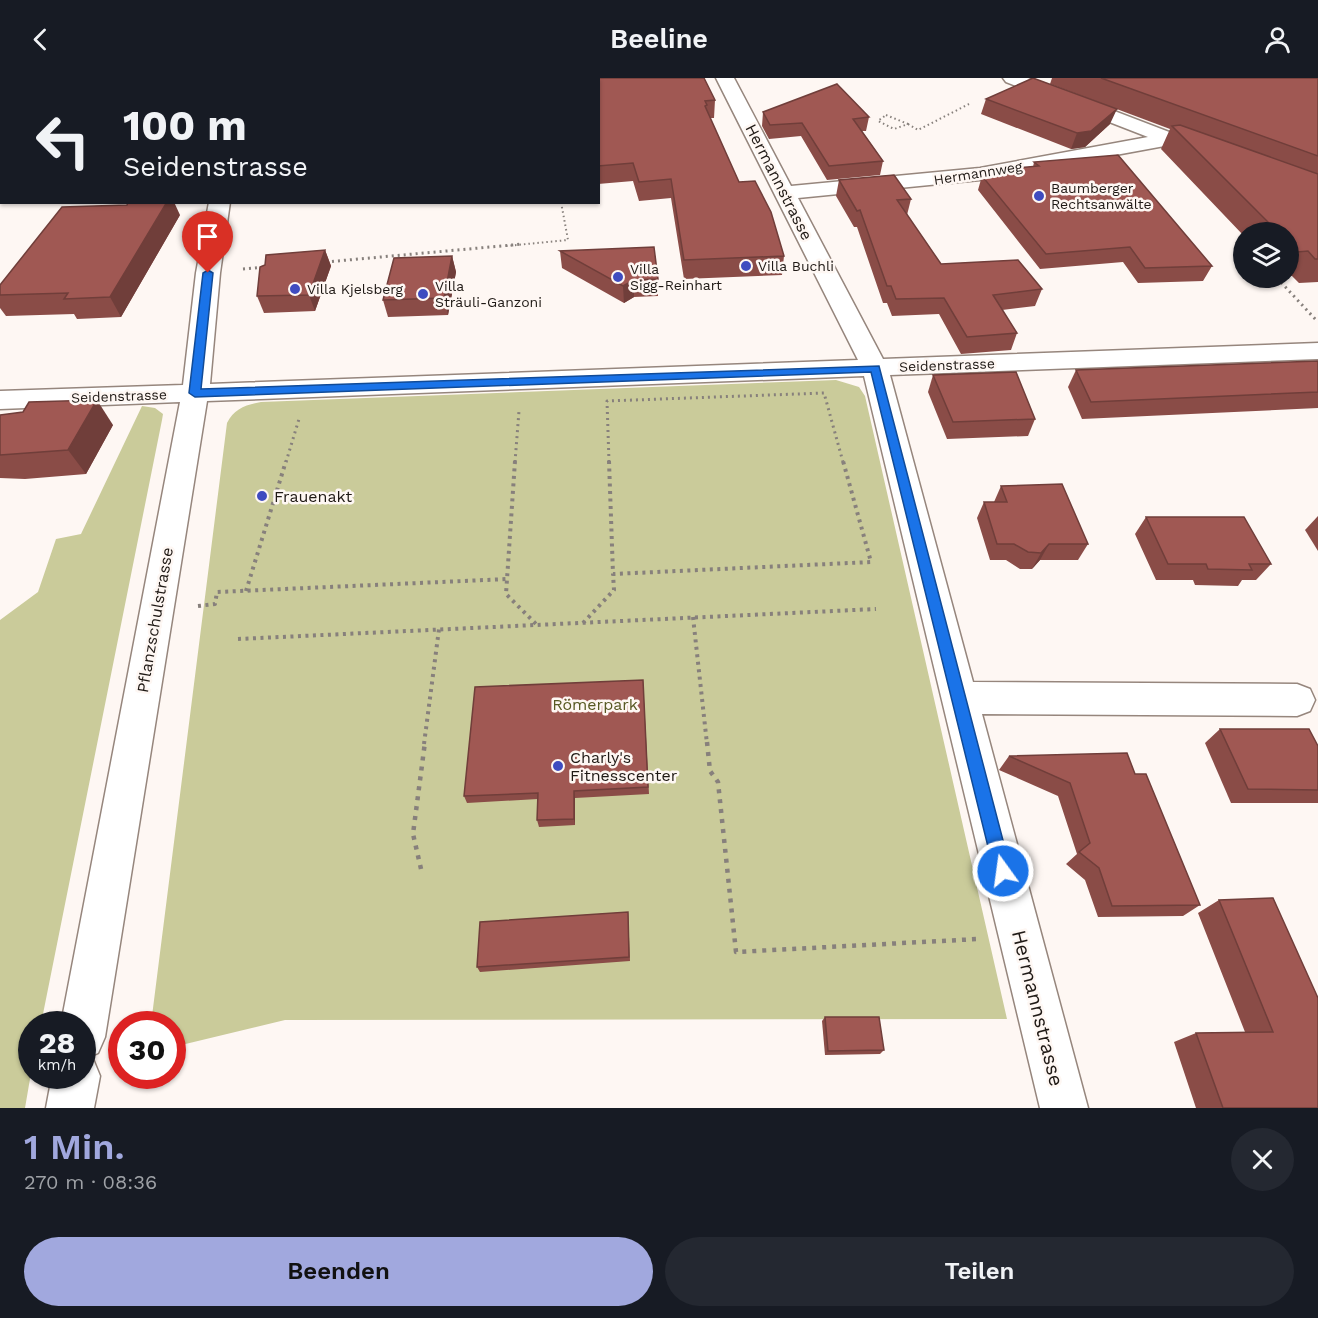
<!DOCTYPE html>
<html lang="de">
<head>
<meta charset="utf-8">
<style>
	body { margin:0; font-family:"Work Sans",sans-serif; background:#242831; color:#f1f3f6; height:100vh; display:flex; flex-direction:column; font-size:22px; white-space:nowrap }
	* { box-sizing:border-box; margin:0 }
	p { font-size:20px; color:#9ea1a6 }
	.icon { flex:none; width:33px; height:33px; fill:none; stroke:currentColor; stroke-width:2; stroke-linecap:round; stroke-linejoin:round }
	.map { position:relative; height:1030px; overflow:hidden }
	.drawer { display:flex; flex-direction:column; background:#171b24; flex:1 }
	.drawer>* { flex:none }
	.hud { position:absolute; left:0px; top:0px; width:600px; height:126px; box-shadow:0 2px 4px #0004; background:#171b24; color:#f1f3f6; overflow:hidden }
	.buttons { position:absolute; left:1233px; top:144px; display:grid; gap:12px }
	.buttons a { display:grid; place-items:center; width:66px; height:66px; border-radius:50%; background:#171b24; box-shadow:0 2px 4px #0004; font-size:30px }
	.speed { position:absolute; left:18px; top:933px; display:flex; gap:12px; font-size:30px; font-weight:700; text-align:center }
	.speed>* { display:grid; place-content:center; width:78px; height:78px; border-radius:50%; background:#171b24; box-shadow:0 2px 4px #0004; line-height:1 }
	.speed small { font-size:15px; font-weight:400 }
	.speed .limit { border:9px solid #d22; background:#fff; color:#111 }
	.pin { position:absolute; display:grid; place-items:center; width:51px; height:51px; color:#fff; margin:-62px -26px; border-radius:50% 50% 50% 0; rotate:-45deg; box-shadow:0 0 6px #0007 }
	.pin .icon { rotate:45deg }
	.me { position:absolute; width:66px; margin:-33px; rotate:346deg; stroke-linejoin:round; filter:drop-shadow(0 0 4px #0008) }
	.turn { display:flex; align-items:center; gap:21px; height:126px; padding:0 24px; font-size:27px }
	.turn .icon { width:78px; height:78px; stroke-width:2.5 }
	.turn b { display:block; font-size:42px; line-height:51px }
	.round { display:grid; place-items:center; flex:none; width:63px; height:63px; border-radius:32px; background:#242831 }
	.head { display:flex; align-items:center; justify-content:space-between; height:102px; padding:0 24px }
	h1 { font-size:36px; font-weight:600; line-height:45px; color:#a1a8de }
	.button { display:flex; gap:12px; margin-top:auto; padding:12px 24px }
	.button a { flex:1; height:69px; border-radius:36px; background:#a1a8de; color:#111; font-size:24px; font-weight:600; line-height:69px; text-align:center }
	.button a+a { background:#242831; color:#f1f3f6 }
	header { display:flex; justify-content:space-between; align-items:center; height:78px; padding:0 24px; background:#171b24; font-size:27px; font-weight:600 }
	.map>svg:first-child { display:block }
	.green { fill:#cacb9a }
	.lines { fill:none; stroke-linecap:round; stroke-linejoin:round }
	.minor-casing { stroke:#96867d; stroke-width:3 }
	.major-casing { stroke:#96867d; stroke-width:3 }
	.path-far3 { stroke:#87807c; stroke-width:2; stroke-dasharray:1.5 3; stroke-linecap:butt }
	.path-far2 { stroke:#87807c; stroke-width:3; stroke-dasharray:2 4; stroke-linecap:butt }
	.path-far1 { stroke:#87807c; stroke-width:4; stroke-dasharray:3 4.5; stroke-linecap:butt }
	.path { stroke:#87807c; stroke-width:4.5; stroke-dasharray:4 6; stroke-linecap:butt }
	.minor { fill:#fff; fill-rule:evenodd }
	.major { fill:#fff; fill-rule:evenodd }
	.wall { fill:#8a4c47 }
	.shaded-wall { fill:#703e3a }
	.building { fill:#a05853; stroke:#703e3a; stroke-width:1.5 }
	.route { fill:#1a73e8; stroke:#114b97; stroke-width:1.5 }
	.poi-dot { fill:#3f4cc0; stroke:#fef7f3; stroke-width:2 }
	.labels { text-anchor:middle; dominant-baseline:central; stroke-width:5; stroke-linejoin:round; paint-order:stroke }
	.far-street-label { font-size:14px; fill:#1f1915; stroke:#fef7f3 }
	.far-poi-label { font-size:14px; fill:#1f1915; stroke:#fef7f3; text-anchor:start }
	.street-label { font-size:16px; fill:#1f1915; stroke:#fef7f3 }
	.poi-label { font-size:16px; fill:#1f1915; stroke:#fef7f3; text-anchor:start }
	.park-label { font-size:16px; fill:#585923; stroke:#fef7f3 }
	.near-street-label { font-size:20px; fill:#1f1915; stroke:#fef7f3 }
</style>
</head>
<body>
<header><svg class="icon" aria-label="back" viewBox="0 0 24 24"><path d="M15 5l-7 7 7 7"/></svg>Beeline<svg class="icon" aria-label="person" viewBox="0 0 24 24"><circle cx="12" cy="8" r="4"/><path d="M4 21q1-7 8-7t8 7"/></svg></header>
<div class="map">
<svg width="1318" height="1030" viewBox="0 0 1318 1030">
	<rect width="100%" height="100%" fill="#fef7f3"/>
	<g class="green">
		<path d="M836 302 859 309 865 318 1007 941 285 942 173 969 172 946H151L227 345C234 331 245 327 261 324Z"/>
		<polygon points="142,328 155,330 163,336 162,342 41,946 32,946 31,995 25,1030 0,1030 0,542 38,514 56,461 81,456"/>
	</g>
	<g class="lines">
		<defs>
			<g id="minor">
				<polygon points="237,0 255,0 237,2"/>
				<polygon points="716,0 734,0 791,108 980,90 1148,59 1006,4 1003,0 1028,0 1177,57 1180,61 1170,67 980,102 798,120 883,281 1318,265 1318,281 890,297 973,604 1297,606 1310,611 1315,622 1310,633 1297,638 982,636 1088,1030 1040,1030 864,298 207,323 105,959 98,975 89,979 93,981 100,998 94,1030 46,1030 52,998 82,998 82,946 61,946 180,324 0,331 0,313 183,307 196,195 209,124 230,124 220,195 210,306 858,282"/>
			</g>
			<g id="major">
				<polygon points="373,0 411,0 372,2"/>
				<rect x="0" y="23" width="2" height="10"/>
			</g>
		</defs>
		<use href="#minor" class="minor-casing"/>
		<use href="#major" class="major-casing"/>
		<g class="path-far3">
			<polygon points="886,37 908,46 894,51 878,43"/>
			<polyline points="908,46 918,52 969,26"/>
			<polyline points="506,168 568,162 561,124"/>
		</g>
		<g class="path-far2">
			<polyline points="326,184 523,166"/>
			<polyline points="243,191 265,189"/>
			<polyline points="1277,200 1317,243"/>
			<polyline points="286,384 299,341"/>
			<polyline points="515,384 519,333"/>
			<polyline points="609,384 607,323 824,315 843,384"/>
		</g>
		<g class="path-far1">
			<polyline points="515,383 506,516 536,546"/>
			<polyline points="609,383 613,496 871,484 843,383"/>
			<polyline points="246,513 286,383"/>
			<polyline points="198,528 215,526 217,514 508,501"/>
			<polyline points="693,539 707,666"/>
			<polyline points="583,545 614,512 613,496"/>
			<polyline points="238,561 876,531"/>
			<polyline points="424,666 439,551"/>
		</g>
		<g class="path">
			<polyline points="707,664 710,693 718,704 736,874 978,861"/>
			<polyline points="421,791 413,756 425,664"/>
		</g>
		<use href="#minor" class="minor"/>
		<use href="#major" class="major"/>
	</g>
	<g class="wall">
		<polygon points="1052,0 1318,0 1318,204 1299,205 1292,198 1288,198 1288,154 1244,154 1244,158 1161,71 1170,51 1050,6"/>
		<polygon points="598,2 715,22 714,40 710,40 739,104 784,178 782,197 684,201 671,120 639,123 633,103 598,106"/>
		<polygon points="986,21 1110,46 1085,69 1071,71 981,36"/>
		<polygon points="763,34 869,39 866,53 862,53 883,83 880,97 827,102 801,58 769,61 762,48"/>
		<polygon points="1034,84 1212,188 1203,203 1138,205 1123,184 1040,191 978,112 982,98 1013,95 1015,90 1033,89"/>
		<polygon points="839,102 911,121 907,137 941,186 1042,211 1035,228 1002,232 1017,255 1011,272 961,276 939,236 892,238 887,225 883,225 857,149 854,149 836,118"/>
		<polygon points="180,137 121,239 77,241 74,236 6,238 0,230 0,207"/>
		<polygon points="325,172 331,188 315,233 264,235 257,218"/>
		<polygon points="560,173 658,201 658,218 634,219 624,225 562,190"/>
		<polygon points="452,178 456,194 448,237 388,239 383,222"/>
		<polygon points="1318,283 1318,330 1082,341 1068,309 1076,292"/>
		<polygon points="933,297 1035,341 1028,358 947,361 928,314"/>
		<polygon points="0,337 113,347 86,396 25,401 0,400"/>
		<polygon points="1001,408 1088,466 1078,482 1040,482 1032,491 1020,491 1006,482 990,482 977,440 984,424 994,424"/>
		<polygon points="1318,438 1318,473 1305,452"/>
		<polygon points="1146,439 1271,486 1256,502 1242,502 1238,508 1195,507 1193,502 1156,502 1135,456"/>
		<polygon points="643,602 649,716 575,720 575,747 539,749 537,742 538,721 467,725 464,718"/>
		<polygon points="1220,651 1318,668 1318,725 1231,725 1205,665"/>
		<polygon points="1009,678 1135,696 1200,827 1183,838 1098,839 1085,802 1066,786 1077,776 1058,718 999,692"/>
		<polygon points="1219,822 1318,1030 1196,1030 1174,964 1196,955 1245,954 1198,835"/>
		<polygon points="628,834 630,883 480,894 477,889"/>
		<polygon points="825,939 884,972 880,976 825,977 822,943"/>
	</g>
	<g class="shaded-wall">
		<polygon points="1117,31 1110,46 1085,69 1071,71 1077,55"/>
		<polygon points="0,41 2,44 2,84 0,86"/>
		<polygon points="167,124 174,124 180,137 121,239 110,219"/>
		<polygon points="325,172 331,188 315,233 309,217"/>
		<polygon points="452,178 456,194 448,237 444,220"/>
		<polygon points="634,202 634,219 624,225 623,208"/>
		<polygon points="97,322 113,347 86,396 68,372"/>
		<polygon points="1049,466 1040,482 1032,491 1041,475"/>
		<polygon points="574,713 575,720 575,747 574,741"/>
	</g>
	<g class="building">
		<rect x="316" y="0" width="68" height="2"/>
		<polygon points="460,0 704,0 715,22 705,23 707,27 705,28 739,104 755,103 771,134 784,178 684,182 671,101 639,104 633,85 598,88 598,2 458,2"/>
		<polygon points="1033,0 1117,31 1091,53 1077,55 986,21"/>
		<polygon points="1101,0 1318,0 1318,78"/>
		<polygon points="837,6 869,39 853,41 883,83 829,88 802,45 770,47 763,34"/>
		<polygon points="1180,47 1318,96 1318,181 1315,181 1308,173 1297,174 1288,165 1288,154 1278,154 1172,48"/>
		<polygon points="1118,77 1212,188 1145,190 1130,169 1046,176 982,98 1019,95 1015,90 1039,88 1034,84"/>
		<polygon points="894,97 911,121 897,122 941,186 1018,182 1042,211 993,217 1017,255 967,259 944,220 896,221 891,208 887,208 860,132 857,133 839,102"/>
		<polygon points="128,124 167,124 110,219 64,221 68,215 0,217 0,207 62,129 127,127"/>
		<polygon points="654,169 658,201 634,202 623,208 560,173"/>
		<polygon points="325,172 309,217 257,218 260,189 265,187 266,177"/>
		<polygon points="452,178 444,220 383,222 394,180"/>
		<polygon points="1318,283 1318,314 1091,324 1076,292"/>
		<polygon points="1016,294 1035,341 953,344 933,297"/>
		<polygon points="97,322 68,372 0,377 0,337 23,334 29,324"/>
		<polygon points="1062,406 1088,466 1049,466 1041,475 1028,474 1014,466 997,466 984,424 1007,424 1001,408"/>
		<polygon points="1146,439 1244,439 1271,486 1249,486 1252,492 1208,491 1206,486 1168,486"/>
		<polygon points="643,602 648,709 574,713 574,741 537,742 538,715 464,718 475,609"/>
		<polygon points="1220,651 1309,651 1318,668 1318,712 1248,711"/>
		<polygon points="1127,675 1135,696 1146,696 1200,827 1112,828 1099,790 1079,774 1090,765 1070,705 1009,678"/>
		<polygon points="1273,820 1318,920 1318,1030 1223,1030 1196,955 1273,954 1219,822"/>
		<polygon points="628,834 629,879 477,889 480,844"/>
		<polygon points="825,939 879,939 884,972 828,973"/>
	</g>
	<polygon class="route" points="208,192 213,195 201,311 879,288 1011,793 1009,799 1003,802 997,799 994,793 871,294 195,319 189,315 203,195"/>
	<g class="poi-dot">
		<circle cx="1039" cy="118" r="6"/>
		<circle cx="746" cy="188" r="6"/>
		<circle cx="618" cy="199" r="6"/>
		<circle cx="295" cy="211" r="6"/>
		<circle cx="423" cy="216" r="6"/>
		<circle cx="262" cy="418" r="6"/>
		<circle cx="558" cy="688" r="6"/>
	</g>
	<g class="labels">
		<g class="far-street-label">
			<text transform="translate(978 95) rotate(-9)">Hermannweg</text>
			<text transform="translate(947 287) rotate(-2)">Seidenstrasse</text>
			<text transform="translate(119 318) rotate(-2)">Seidenstrasse</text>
		</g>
		<g class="far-poi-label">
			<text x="1051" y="110">Baumberger<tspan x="1051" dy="16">Rechtsanwälte</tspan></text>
			<text x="758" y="188">Villa Buchli</text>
			<text x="630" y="191">Villa<tspan x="630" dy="16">Sigg-Reinhart</tspan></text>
			<text x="435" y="208">Villa<tspan x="435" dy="16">Sträuli-Ganzoni</tspan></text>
			<text x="307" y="211">Villa Kjelsberg</text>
		</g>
		<g class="street-label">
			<text transform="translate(779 104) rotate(63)">Hermannstrasse</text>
			<text transform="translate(155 542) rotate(-80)">Pflanzschulstrasse</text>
		</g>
		<g class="poi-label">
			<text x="274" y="418">Frauenakt</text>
			<text x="570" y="679">Charly's<tspan x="570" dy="18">Fitnesscenter</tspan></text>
		</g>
		<g class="park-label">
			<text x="595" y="626">Römerpark</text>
		</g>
		<g class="near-street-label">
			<text transform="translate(1038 930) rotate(76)">Hermannstrasse</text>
		</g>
	</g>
</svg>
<div class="buttons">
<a><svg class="icon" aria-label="layers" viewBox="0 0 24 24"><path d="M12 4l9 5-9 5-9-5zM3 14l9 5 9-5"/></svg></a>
</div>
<div class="speed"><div>28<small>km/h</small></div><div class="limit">30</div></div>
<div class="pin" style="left:208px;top:195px;background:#d93025"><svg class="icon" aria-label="arrive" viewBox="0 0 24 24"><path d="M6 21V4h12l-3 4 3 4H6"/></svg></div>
<svg class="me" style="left:1003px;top:793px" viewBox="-20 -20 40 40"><circle r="17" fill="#1a73e8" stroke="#fff" stroke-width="3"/><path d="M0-11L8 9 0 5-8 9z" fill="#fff"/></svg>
<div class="hud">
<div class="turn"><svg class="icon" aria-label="left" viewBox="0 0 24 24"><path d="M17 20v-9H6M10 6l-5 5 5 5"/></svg><div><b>100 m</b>Seidenstrasse</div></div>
</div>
</div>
<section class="drawer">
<div class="head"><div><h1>1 Min.</h1><p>270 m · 08:36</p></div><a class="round"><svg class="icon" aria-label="close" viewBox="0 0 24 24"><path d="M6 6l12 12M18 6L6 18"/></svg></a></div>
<div class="button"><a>Beenden</a><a>Teilen</a></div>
</section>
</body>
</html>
